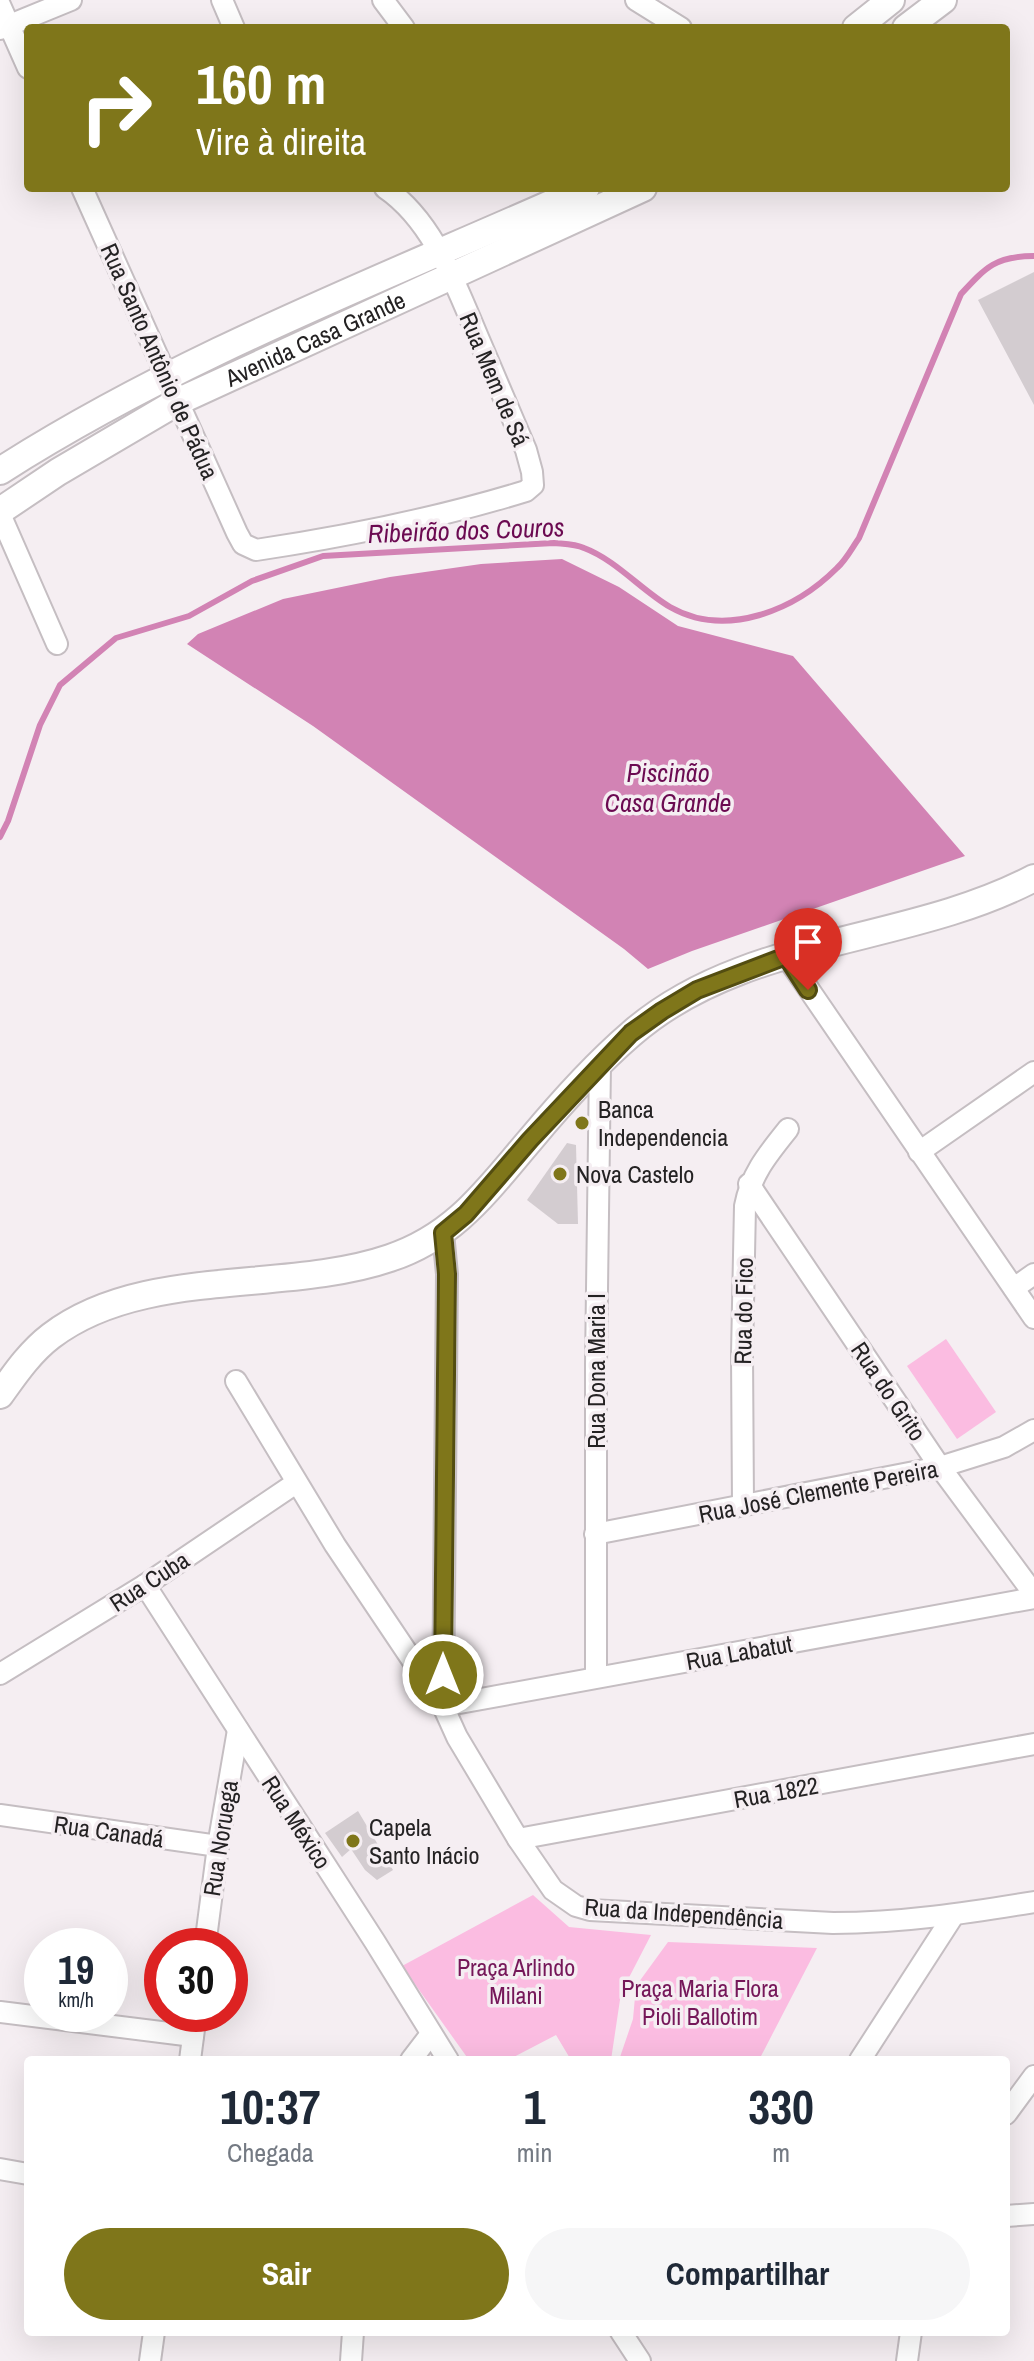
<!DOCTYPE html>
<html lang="pt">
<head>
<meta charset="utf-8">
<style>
	body { margin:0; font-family:"Archivo Narrow",sans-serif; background:#f6f6f7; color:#1f2937; height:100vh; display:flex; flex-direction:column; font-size:30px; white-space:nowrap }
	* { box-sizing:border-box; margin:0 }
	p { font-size:26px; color:#747a83 }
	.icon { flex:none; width:44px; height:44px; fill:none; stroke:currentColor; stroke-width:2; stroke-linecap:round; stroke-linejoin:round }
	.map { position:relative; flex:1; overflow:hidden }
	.details { position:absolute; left:24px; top:2056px; width:986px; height:280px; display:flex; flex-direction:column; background:#fff; border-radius:8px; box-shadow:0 8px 32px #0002 }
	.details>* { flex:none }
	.top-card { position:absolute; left:24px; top:24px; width:986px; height:168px; border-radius:8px; box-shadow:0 8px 32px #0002; background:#7f761a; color:#fff; overflow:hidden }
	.speed { position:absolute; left:24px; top:1928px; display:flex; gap:16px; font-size:40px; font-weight:700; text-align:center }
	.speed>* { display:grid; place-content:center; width:104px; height:104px; border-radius:50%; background:#fff; box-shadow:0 8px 32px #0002; line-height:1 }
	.speed small { font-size:20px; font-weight:400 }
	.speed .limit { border:12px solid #d22; background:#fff; color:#111 }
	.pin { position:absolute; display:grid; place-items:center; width:68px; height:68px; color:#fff; margin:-82px -34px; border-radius:50% 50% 50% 0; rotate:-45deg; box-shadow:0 0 8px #0007 }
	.pin .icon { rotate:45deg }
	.me { position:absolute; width:88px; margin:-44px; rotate:0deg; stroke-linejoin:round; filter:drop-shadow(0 0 6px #0008) }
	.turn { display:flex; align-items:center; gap:28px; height:168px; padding:0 40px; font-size:36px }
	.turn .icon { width:104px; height:104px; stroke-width:2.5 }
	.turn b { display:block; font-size:56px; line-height:68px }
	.eta { display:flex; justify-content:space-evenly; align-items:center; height:136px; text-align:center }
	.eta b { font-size:48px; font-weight:700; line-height:56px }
	.action { display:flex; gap:16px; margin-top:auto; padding:16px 40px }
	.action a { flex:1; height:92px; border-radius:48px; background:#7f761a; color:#fff; font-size:32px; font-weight:700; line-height:92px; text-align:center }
	.action a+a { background:#f6f6f7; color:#1f2937 }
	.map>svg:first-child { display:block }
	.green { fill:#fbbce1 }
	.water { fill:#d283b4 }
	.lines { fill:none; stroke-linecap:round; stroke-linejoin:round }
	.stream { stroke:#d283b4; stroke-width:6 }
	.building { fill:#d3ccd0 }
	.minor-casing { stroke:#c5bec2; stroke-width:24 }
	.major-casing { stroke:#c5bec2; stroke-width:30 }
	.minor { stroke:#fff; stroke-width:20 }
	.major { stroke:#fff; stroke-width:26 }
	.route-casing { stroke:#534d11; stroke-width:20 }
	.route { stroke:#7f761a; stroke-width:14 }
	.poi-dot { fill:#7f761a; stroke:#f5eef2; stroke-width:3 }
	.labels { text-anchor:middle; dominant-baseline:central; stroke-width:7; stroke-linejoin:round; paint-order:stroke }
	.street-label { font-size:24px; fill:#242223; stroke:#f5eef2 }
	.poi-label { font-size:24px; fill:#242223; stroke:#f5eef2; text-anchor:start }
	.park-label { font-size:24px; fill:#751759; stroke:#f5eef2 }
	.water-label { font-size:26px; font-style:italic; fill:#6b0a51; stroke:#f5eef2 }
</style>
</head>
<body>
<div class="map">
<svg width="1034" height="2361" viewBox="0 0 1034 2361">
	<rect width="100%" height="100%" fill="#f5eef2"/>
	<g class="green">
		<polygon points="946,1339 996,1412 957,1439 907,1366"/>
		<polygon points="533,1895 569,1927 651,1935 621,1993 611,2060 571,2060 556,2035 508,2060 469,2060 402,1966"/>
		<polygon points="668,1942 817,1948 759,2060 619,2060 633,2019 636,1986"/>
	</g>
	<polygon class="water" points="562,559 619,587 678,626 793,656 965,856 692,951 648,969 624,949 313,726 187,644 198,634 283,599 390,577 481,564"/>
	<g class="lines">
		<path class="stream" d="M0 837 8 821 40 725 60 685 116 638 189 616 252 581 323 556 554 543C563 544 575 544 584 548 616 560 641 590 670 607 726 639 795 610 837 568 846 560 852 548 859 538L961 294C986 267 996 256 1034 256"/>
	</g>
	<g class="building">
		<polygon points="1034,272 1034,405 978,300"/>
		<polygon points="567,1143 576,1145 578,1224 558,1224 527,1200"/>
		<polygon points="358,1811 393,1870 377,1880 365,1870 351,1849 342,1857 325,1833"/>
	</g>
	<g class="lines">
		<defs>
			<g id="minor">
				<polyline points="222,0 234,28"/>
				<polyline points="383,0 404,28"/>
				<polyline points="636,0 681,28"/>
				<polyline points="0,5 28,68"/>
				<polyline points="0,29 71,0"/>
				<path d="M82 188 237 533 243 544 256 550C350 536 435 519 526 491L533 485 532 472 526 450C511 414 495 378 480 342 457 289 435 222 385 188"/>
				<polyline points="0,514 57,644"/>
				<polyline points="786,956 1034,1318"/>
				<polyline points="919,1152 1034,1072"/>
				<polyline points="749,1184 940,1467 1034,1594"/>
				<polyline points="443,1233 447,1274 443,1706 1034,1598"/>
				<polyline points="1014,1288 1034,1274"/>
				<path d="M236 1381 335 1545 443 1706 457 1737 518 1839 553 1890 576 1906 590 1910 833 1923C901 1923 967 1913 1034 1902"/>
				<path d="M743 1505 742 1354 745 1206C751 1174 768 1154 788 1129"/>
				<polyline points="595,1534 940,1467 1004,1447 1034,1430"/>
				<polyline points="145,1585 375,1942 448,2060"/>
				<polyline points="0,1674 145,1585 296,1483"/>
				<polyline points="596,1677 596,1364 600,1064"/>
				<polyline points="0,1815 218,1846"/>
				<polyline points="518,1839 1034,1744"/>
				<polyline points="205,1946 218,1846 238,1730"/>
				<polyline points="0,2012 193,2036"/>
				<polyline points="190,2060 196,2014"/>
				<polyline points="411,2060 431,2034"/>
				<polyline points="860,2060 953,1916"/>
				<polyline points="1006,2114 1034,2076"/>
				<polyline points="0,2169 28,2174"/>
				<polyline points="1006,2216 1034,2214"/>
				<polyline points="621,2332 640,2361"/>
				<polyline points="150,2361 154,2332"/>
				<polyline points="351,2361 353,2332"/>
				<polyline points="907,2361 911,2332"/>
			</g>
			<g id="major">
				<polyline points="856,28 891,0"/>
				<polyline points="906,28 943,0"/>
				<path d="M0 471C183 354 388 277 586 188"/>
				<path id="s1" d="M0 511 58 472 177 402 643 188"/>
				<path d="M0 1395C15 1374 30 1352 51 1336 143 1266 285 1294 390 1258 456 1236 488 1189 531 1139 561 1103 595 1065 631 1034 743 936 907 945 1034 878"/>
			</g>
		</defs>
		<use href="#minor" class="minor-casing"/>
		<use href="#major" class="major-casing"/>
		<use href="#minor" class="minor"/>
		<use href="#major" class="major"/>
	</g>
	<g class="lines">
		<defs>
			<polyline id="route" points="443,1675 447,1274 443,1233 466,1214 530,1140 631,1033 662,1011 697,990 786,956 808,990"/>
		</defs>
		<use href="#route" class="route-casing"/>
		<use href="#route" class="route"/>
	</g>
	<g class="poi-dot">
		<circle cx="582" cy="1123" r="8"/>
		<circle cx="560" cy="1174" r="8"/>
		<circle cx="353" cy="1841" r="8"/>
	</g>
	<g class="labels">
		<g class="street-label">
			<text stroke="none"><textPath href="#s1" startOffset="360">Avenida Casa Grande</textPath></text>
			<text transform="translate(160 361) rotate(66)">Rua Santo Antônio de Pádua</text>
			<text transform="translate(495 379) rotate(67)">Rua Mem de Sá</text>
			<text transform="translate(743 1311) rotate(-89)">Rua do Fico</text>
			<text transform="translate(596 1371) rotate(-90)">Rua Dona Maria I</text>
			<text transform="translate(889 1391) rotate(56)">Rua do Grito</text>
			<text transform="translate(818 1491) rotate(-11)">Rua José Clemente Pereira</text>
			<text transform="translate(149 1581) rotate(-33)">Rua Cuba</text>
			<text transform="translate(739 1652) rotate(-10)">Rua Labatut</text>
			<text transform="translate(776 1792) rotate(-10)">Rua 1822</text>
			<text transform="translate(297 1822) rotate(57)">Rua México</text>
			<text transform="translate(109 1831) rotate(8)">Rua Canadá</text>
			<text transform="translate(220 1838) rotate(-81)">Rua Noruega</text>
			<text transform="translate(684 1913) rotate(4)">Rua da Independência</text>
		</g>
		<g class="poi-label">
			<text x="598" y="1109">Banca<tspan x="598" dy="28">Independencia</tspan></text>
			<text x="576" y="1174">Nova Castelo</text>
			<text x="369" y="1827">Capela<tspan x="369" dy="28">Santo Inácio</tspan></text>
		</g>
		<g class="park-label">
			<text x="516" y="1967">Praça Arlindo<tspan x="516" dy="28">Milani</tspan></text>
			<text x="700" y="1988">Praça Maria Flora<tspan x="700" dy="28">Pioli Ballotim</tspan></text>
		</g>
		<g class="water-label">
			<text transform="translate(466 530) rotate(-2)">Ribeirão dos Couros</text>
			<text x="668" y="772">Piscinão<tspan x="668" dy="30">Casa Grande</tspan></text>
		</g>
	</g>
</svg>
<div class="speed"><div>19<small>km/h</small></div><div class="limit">30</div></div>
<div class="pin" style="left:808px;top:990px;background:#d93025"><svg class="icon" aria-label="arrive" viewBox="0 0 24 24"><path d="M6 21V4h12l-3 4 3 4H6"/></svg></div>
<svg class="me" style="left:443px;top:1675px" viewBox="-20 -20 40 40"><circle r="17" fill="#7f761a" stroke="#fff" stroke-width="3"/><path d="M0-11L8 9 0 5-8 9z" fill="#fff"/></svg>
<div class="top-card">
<div class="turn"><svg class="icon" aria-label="right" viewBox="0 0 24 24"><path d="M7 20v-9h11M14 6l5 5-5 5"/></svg><div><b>160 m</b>Vire à direita</div></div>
</div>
<section class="details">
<div class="eta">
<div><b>10:37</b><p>Chegada</p></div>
<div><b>1</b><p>min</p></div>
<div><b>330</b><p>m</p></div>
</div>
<div class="action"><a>Sair</a><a>Compartilhar</a></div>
</section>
</div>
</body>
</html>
